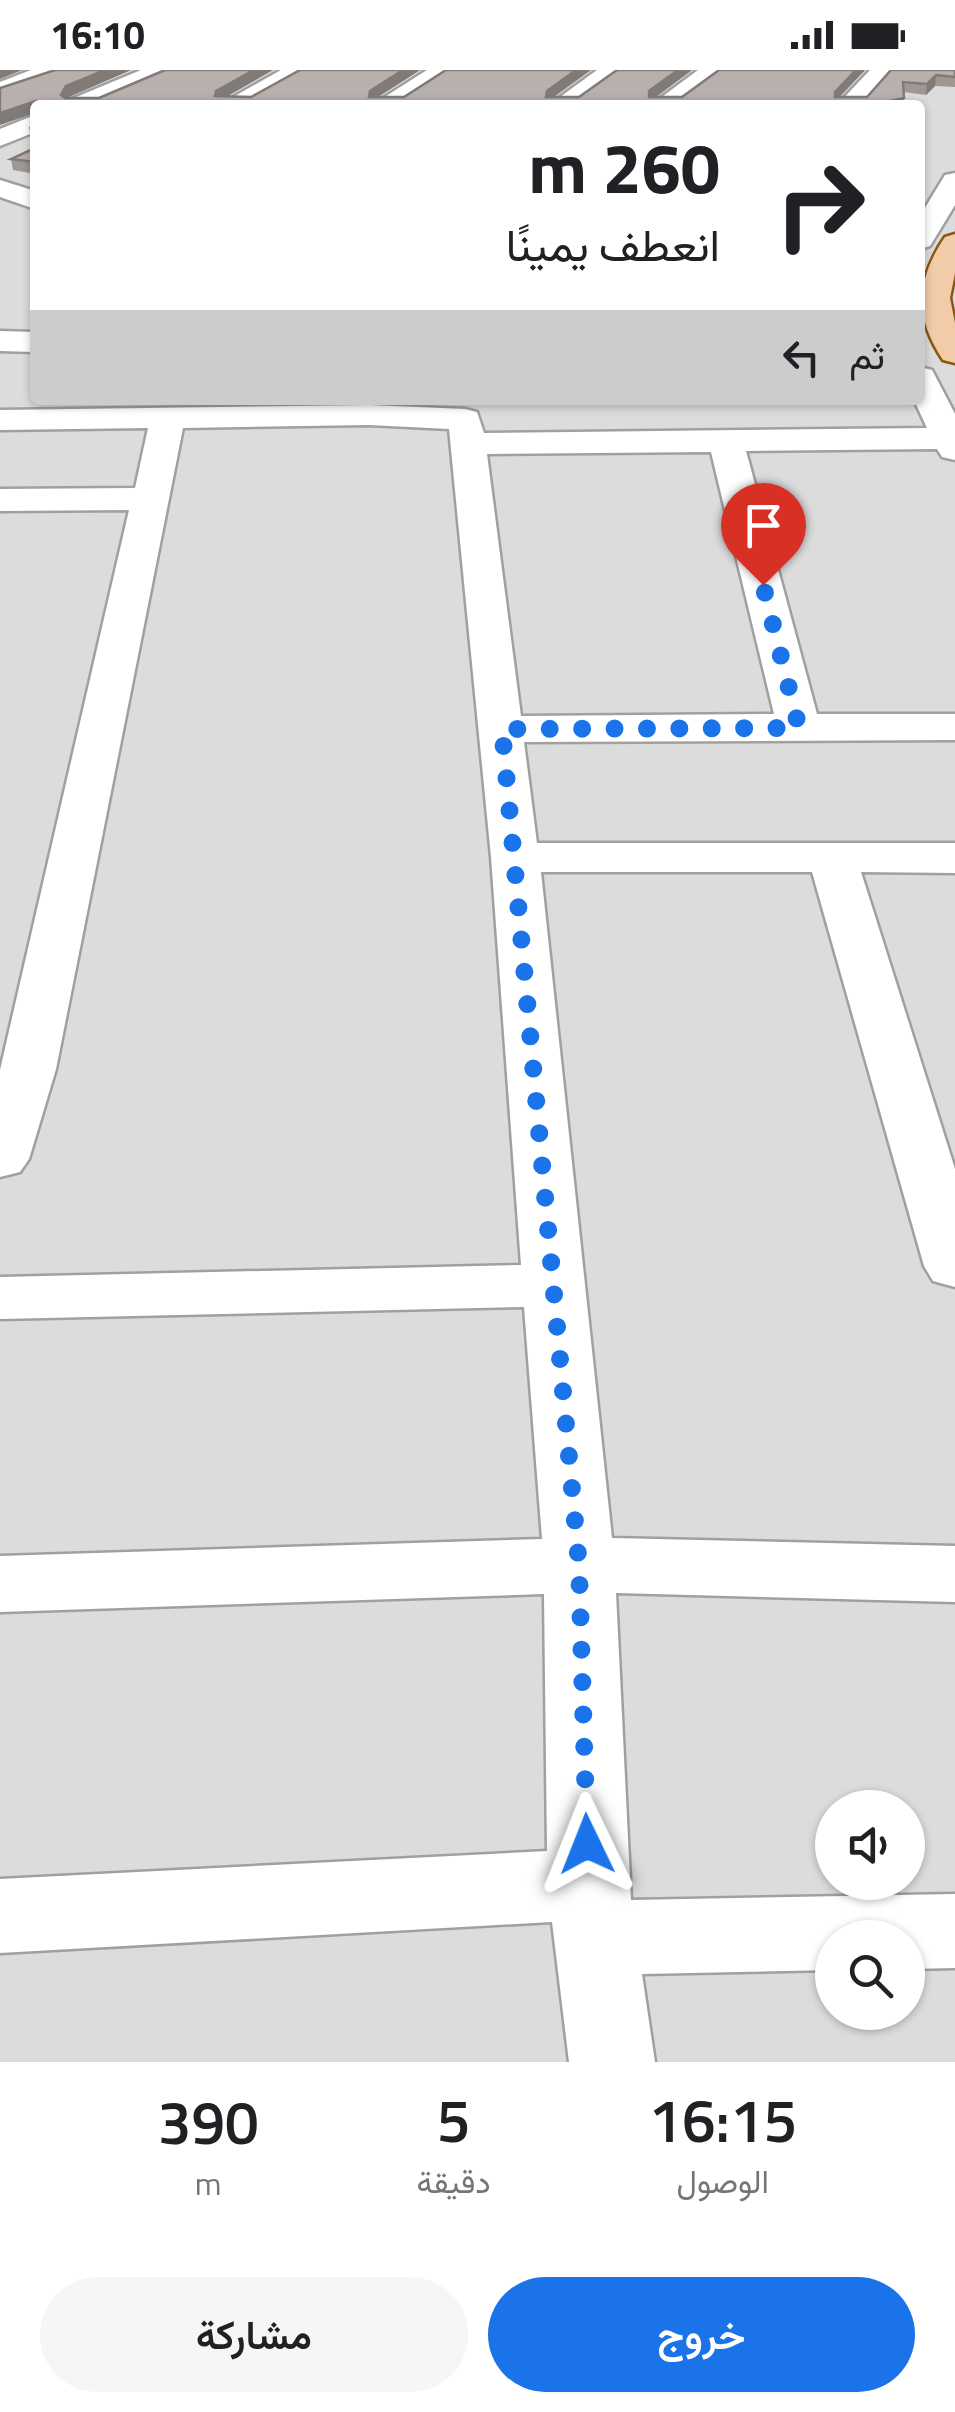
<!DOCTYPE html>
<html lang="ar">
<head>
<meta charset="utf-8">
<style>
	body { margin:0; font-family:"Titillium Web",Vazirmatn,sans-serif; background:#f6f6f6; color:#202124; direction:rtl; height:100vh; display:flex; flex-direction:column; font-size:38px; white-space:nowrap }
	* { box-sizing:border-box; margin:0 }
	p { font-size:32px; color:#757577 }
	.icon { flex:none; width:55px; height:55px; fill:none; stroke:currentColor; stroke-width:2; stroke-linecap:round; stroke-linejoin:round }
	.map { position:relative; height:1992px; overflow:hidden; direction:ltr }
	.drawer { display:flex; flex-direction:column; background:#fff; flex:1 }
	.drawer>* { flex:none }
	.guide { position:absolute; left:30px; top:30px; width:895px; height:305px; border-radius:10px; box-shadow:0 2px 8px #0004; direction:rtl; background:#fff; color:#202124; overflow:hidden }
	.controls { position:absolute; left:815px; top:1720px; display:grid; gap:20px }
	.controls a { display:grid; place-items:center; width:110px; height:110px; border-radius:50%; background:#fff; box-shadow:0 2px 8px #0004; font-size:50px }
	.pin { position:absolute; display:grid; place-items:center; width:85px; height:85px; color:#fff; margin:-102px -42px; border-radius:50% 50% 50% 0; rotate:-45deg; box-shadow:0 0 10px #0007 }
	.pin .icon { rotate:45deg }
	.me { position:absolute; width:110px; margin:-55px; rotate:358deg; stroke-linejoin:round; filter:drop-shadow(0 0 8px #0008) }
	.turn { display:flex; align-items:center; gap:35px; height:210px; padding:0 40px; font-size:45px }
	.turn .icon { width:130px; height:130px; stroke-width:2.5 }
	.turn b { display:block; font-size:70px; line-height:85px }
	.then { display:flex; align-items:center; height:95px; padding:0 40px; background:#0003; gap:20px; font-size:38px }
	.eta { display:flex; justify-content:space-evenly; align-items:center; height:170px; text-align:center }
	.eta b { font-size:60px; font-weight:600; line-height:70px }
	.primary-button { display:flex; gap:20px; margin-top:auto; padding:20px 40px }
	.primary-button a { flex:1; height:115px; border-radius:60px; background:#1a73e8; color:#fff; font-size:40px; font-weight:600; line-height:115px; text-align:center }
	.primary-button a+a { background:#f6f6f6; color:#202124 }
	.status { display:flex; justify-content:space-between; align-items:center; height:70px; padding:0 50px; background:#fff; direction:ltr }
	.status svg { height:28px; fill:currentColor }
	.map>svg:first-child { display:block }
	.residential { fill:#dddcdc; fill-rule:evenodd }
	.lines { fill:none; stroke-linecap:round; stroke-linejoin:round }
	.minor-casing { stroke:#a0a0a0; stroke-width:5 }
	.major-casing { stroke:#8a5710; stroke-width:5 }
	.minor { fill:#fff; fill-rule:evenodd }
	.major { fill:#f2cba8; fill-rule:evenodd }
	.wall { fill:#9e9794 }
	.shaded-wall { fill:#817b78 }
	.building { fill:#b8b0ac; stroke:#817b78; stroke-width:2.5 }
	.route { stroke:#1a73e8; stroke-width:18; stroke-dasharray:0 32.4 }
</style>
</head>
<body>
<div class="status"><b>16:10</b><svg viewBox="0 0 49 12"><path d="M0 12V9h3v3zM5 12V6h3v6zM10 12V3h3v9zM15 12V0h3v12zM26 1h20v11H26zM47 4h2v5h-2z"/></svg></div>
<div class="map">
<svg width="955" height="1992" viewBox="0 0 955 1992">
	<rect width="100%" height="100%" fill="#efebe6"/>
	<path class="residential" d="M0 0H955V1992H0ZM35 35H920V330H35ZM832 1738H908V1812H832ZM832 1868H908V1942H832Z"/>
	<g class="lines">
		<defs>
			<g id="minor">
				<polygon points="31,0 65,0 61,5 0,27 0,12"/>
				<polygon points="141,0 173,0 169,5 99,35 66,35 69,30"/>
				<polygon points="281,0 311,0 250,35 219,35"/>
				<polygon points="427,0 456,0 402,35 372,35"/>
				<polygon points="597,0 625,0 577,35 549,35"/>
				<polygon points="698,0 726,0 679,35 651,35"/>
				<polygon points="870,0 895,0 863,35 837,35"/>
				<polygon points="35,45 35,62 0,76 0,59"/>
				<polygon points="955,103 955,135 930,176 920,179 920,146 945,105"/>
				<polygon points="0,110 35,121 35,139 0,127"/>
				<polygon points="0,261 35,262 35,282 0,281"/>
				<path d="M920 297 932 300 955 344V390L942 387 937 379 746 381 817 644H955V670L524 672 537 773H955V803L861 802 955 1099V1217L933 1211 924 1196 812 802H541L612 1468 955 1476V1532L616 1523 631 1830 955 1824V1898L908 1899V1868H832V1900L642 1904 655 1992H569L552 1852 0 1883V1809L547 1781 544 1524 0 1542V1486L542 1469 524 1237 0 1249V1207L521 1195 491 787 449 359 369 355 183 358 56 999 29 1089 20 1102 0 1107V1000L129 440 0 441V419L135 418 148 358 0 360V340L369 335 465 339 477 342 484 363 927 358 914 330H920ZM711 382 774 644 521 646 487 384Z"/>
			</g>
			<path id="major" d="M955 164V203L950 228 955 253V293L943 290C914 247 916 210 945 167Z"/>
		</defs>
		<use href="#minor" class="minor-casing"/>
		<use href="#major" class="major-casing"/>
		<use href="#minor" class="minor"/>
		<use href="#major" class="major"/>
	</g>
	<g class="wall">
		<polygon points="55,0 131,0 67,28 99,28 165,0 273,0 226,27 251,27 420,0 378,27 579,27 617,0 692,0 656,27 682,27 719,0 865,0 840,27 867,27 891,0 955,0 955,17 935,16 926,25 903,22 904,28 35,35"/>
		<polygon points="35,53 35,68 31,68 29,57"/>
		<polygon points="35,78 35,104 13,100 11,89"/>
	</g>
	<g class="shaded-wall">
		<polygon points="0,0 22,0 0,9"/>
		<polygon points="105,0 131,0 68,27 63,35 61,25 66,16"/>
		<polygon points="254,0 273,0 217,32 216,35 216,21"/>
		<polygon points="403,0 420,0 370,32 369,35 370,21"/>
		<polygon points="576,0 591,0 547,32 547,21"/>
		<polygon points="678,0 692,0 649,32 649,21"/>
		<polygon points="856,0 865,0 834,32 835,22"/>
		<polygon points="936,5 935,16 926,25 927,14"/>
		<polygon points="904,28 903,35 871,35"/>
		<polygon points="36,31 35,43 0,55 0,43"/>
	</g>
	<g class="building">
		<polygon points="55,0 105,0 66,16 61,25 65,28 99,28 165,0 254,0 216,21 215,26 251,27 300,0 403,0 370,21 369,27 404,27 446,0 576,0 547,21 546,27 579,27 617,0 678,0 649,21 649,27 682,27 719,0 856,0 835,22 835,27 867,27 891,0 955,0 955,7 936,5 927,14 903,12 904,28 871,35 36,35 36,31 0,43 0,18"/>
		<polygon points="35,78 35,92 11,89"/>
	</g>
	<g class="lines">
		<polyline class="route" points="587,1774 579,1495 502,659 799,658 763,515"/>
	</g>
</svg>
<div class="controls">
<a><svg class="icon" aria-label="sound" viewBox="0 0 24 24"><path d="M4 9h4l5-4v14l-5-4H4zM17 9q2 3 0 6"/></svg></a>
<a><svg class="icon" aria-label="search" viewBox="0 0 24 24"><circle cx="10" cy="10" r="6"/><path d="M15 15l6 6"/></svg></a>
</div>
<div class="pin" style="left:763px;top:515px;background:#d93025"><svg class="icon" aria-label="arrive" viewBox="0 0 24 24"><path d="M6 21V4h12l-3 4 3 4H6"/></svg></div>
<svg class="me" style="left:587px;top:1774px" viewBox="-20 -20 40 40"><path d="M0-17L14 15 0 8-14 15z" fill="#1a73e8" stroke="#fff" stroke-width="4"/></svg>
<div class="guide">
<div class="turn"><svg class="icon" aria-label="right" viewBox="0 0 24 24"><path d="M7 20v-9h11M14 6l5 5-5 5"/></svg><div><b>260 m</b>انعطف يمينًا</div></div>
<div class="then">ثم<svg class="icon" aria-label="left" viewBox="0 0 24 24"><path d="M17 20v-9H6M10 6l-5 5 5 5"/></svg></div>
</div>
</div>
<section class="drawer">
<div class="eta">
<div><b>16:15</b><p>الوصول</p></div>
<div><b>5</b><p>دقيقة</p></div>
<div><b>390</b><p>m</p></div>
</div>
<div class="primary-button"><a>خروج</a><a>مشاركة</a></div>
</section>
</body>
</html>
